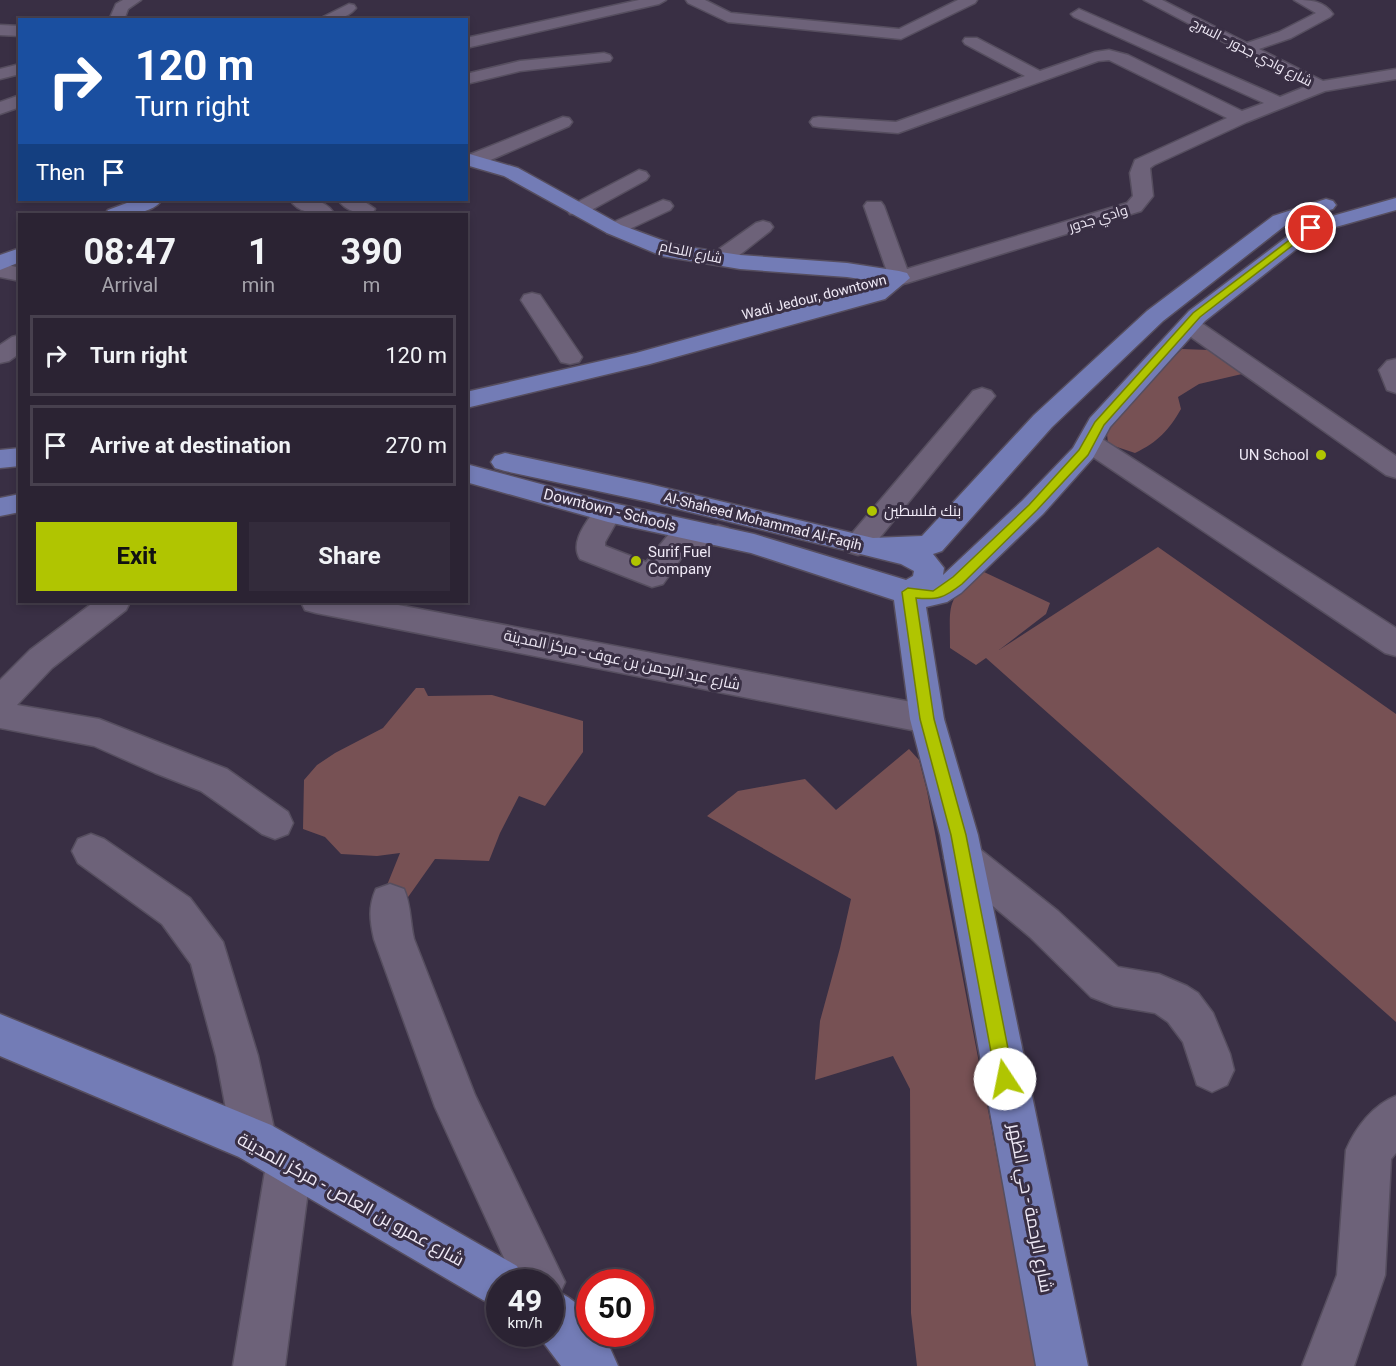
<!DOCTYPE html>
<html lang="en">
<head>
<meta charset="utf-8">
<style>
	body { margin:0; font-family:Roboto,Cairo,sans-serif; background:#332b3b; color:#f1f3f6; height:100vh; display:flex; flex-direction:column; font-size:22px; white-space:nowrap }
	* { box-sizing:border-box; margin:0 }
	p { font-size:20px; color:#a6a4ac }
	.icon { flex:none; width:33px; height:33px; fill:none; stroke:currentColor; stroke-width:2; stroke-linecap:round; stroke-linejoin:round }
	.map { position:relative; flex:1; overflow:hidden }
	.sheet { position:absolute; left:18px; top:213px; width:450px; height:390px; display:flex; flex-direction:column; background:#2b2333; border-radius:0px; box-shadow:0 3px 9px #0003,0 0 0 2px #47404e }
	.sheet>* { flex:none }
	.hud { position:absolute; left:18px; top:18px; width:450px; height:183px; border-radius:0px; box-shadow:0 3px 9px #0003,0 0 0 2px #47404e; background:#1a4fa0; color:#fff; overflow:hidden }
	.speed { position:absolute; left:486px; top:1269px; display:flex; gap:12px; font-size:30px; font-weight:700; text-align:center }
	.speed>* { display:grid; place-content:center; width:78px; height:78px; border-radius:50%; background:#2b2333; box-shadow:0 3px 9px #0003,0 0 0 2px #47404e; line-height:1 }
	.speed small { font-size:15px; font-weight:400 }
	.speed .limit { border:9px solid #d22; background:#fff; color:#111 }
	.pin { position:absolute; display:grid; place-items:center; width:51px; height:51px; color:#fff; margin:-26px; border:3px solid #fff; border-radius:50%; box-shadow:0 2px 6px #0007 }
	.me { position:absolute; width:66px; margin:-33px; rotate:349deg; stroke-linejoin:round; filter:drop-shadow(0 0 4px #0008) }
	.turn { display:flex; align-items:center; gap:21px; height:126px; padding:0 18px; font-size:27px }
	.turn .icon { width:78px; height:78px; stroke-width:2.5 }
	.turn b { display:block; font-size:42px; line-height:51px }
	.then { display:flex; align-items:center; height:57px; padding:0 18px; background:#0003; gap:12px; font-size:22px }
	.eta { display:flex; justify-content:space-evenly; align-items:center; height:102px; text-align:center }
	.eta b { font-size:36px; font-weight:700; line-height:42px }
	.primary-button { display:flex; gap:12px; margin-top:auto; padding:12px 18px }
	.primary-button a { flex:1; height:69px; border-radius:0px; background:#b0c501; color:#111; font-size:24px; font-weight:700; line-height:69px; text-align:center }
	.primary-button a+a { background:#332b3b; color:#f1f3f6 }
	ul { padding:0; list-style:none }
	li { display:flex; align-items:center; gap:18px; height:81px; margin:0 12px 9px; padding:0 6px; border:3px solid #47404e; border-radius:0px }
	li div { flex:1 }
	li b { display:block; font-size:22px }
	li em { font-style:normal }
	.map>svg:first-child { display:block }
	.green { fill:#775154 }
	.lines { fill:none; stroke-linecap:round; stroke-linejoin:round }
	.minor-casing { stroke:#564e5f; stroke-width:3 }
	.major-casing { stroke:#564e5f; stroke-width:3 }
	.minor { fill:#6d6279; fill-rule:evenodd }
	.major { fill:#737cb6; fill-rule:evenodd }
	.route { fill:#b0c501; stroke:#728001; stroke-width:1.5 }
	.poi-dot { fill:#b0c501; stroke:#392f44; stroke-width:2 }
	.labels { text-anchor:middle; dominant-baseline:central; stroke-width:6; stroke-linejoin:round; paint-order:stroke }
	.far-street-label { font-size:14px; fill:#efe9f6; stroke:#392f44 }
	.poi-label { font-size:15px; fill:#efe9f6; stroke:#392f44; text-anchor:start }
	.street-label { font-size:15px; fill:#efe9f6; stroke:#392f44 }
	.near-street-label { font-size:18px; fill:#efe9f6; stroke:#392f44 }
</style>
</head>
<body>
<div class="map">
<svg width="1396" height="1366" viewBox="0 0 1396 1366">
	<rect width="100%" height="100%" fill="#392f44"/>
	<g class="green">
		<path d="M1182 349 1209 350 1242 374 1199 384 1178 397 1181 409C1169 430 1158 442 1135 453L1108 444 1106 424Z"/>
		<path d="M1158 547 1396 714V1022L986 658 976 665 950 648C950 602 945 599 984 572L1050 603 1046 614 999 650Z"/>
		<polygon points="416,688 424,688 428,696 492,695 583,721 583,752 545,806 519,796 500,833 489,861 435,859 406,900 381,900 400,853 377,856 341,854 325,837 303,829 304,780 317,765 335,753 383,728"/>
		<polygon points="909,749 919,760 927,791 1037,1366 917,1366 911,1313 910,1089 893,1056 815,1080 820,1021 840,948 851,899 707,816 738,791 805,779 836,810"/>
	</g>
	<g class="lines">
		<defs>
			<g id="minor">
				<polygon points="123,0 141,0 128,9 124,20 109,20 116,4"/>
				<polygon points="639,0 666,0 659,4 466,48 466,38"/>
				<polygon points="686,0 705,0 731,13 899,29 958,0 977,0 975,3 901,39 728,22 688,3"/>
				<path d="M1144 0H1162L1247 43 1279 32 1316 13 1294 0C1309 0 1323 0 1333 14L1330 17 1291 38 1259 49 1323 81 1396 69V79L1325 91 1247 122 1154 165 1150 168 1153 196 1141 211 907 283 899 285 891 283 864 206 867 202H881L884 206 907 269 1127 203 1133 196 1130 173 1135 160 1227 118 1109 60 1098 61 898 133 819 127 813 126 810 122 813 118 819 117 896 122 1025 76 965 44 963 41 965 38H977L1040 71 1095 52 1109 50 1128 55 1242 111 1264 103 1074 17 1071 14 1079 9 1280 97 1307 86Z"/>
				<path d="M349 4 354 5 356 8C346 20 332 20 317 20Z"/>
				<polygon points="0,25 20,26 20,36 0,35"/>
				<polygon points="604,53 610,55 612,58 610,61 520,71 466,84 466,74 520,61"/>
				<polygon points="16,65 20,66 20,74 0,79 0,69"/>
				<polygon points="20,95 20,107 0,114 0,102"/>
				<polygon points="563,117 569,118 572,122 569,126 479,165 466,165 466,156"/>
				<polygon points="639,170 646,172 649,176 646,180 584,214 570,214 567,210 570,206"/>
				<path d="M290 200C305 199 324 198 333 212L331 214C317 214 299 214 290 200Z"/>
				<path d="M338 200H362L375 209 372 213C360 216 345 210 338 200Z"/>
				<polygon points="663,200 670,202 673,206 670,210 621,233 614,235 607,233 604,229 607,225"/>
				<polygon points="763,221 770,223 773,227 770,231 728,264 720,265 712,264 709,259 712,254 756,223"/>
				<polygon points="0,263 20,268 20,281 0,277"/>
				<polygon points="532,293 540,295 582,357 579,362 570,364 561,362 558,357 521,300 524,295"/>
				<polygon points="1189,318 1197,320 1396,456 1396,478 1386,475 1181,330 1177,325 1181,320"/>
				<polygon points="20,335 20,353 9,361 0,363 0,345 12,337"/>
				<polygon points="1396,359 1396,393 1387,390 1379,370 1387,361"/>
				<polygon points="982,388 991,391 995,396 868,552 858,555 848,552 843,545 848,538 973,391"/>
				<polygon points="1090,435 1099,437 1396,628 1396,656 1385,653 1081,449 1077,443 1081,437"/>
				<path d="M608 502 618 505 622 512 605 542V546L646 562 669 534 718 525 728 528 733 535 728 542 687 550 663 584 652 587 580 559C569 541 588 521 598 505Z"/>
				<polygon points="94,602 130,602 126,610 52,668 17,705 99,719 227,769 288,812 293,823 288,834 275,839 262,834 201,791 155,773 94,746 0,728 0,680 30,650"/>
				<polygon points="301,602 378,602 393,604 927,705 939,709 944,719 939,729 927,733 316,613 305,610"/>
				<polygon points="91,834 104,839 190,898 223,942 258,1056 277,1142 289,1137 305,1144 312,1160 285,1366 233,1366 267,1159 255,1164 239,1157 232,1141 216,1056 191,964 162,924 78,863 72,851 78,839"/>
				<polygon points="963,841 976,846 1058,911 1118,967 1159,974 1187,986 1198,993 1213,1013 1230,1054 1234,1070 1227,1085 1212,1092 1197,1085 1183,1042 1168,1022 1155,1013 1114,1006 1091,997 1030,937 950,870 944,858 950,846"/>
				<path d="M390 884 404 889C411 905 410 922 414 939L475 1095 565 1282 557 1299 550 1302V1282H515L435 1107 374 939C370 921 368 907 376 889Z"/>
				<path d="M1396 1096V1153L1391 1159 1385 1275 1354 1366H1302L1337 1275 1346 1150C1356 1127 1373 1105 1396 1096Z"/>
			</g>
			<g id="major">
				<polygon points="466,153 518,168 621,225 675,245 740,255 847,263 899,271 907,273 910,278 885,299 650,364 466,408 466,392 636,353 869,289 880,282 847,277 740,269 662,256 607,233 504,176 466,165"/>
				<polygon points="1396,198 1396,210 1318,232 1205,321 1110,427 1093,458 1043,514 961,593 947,602 926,607 944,719 978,835 1088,1366 1036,1366 940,835 910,719 894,600 751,553 608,522 466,482 466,464 608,502 754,534 906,580 913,576 914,571 901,564 649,502 505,471 495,468 491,462 495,456 505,453 649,484 873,538 922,536 1034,415 1147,311 1273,216 1326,199 1333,201 1336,205 1333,209 1287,224 1163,321 1052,427 942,551 933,554 944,568 943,575 1023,500 1073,448 1090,418 1189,311 1304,224"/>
				<path d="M135 200H162C151 215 121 216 105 214L108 210Z"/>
				<polygon points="20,248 20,262 0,270 0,255"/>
				<polygon points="20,448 20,466 0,468 0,450"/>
				<polygon points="20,494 20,512 0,516 0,498"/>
				<polygon points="0,1014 271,1125 517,1266 524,1282 500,1282 500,1307 483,1300 239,1157 0,1056"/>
				<path d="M550 1288C571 1297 590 1309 590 1334H599L610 1348 618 1366H561L537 1334H550Z"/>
			</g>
		</defs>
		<use href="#minor" class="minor-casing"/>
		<use href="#major" class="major-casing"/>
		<use href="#minor" class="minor"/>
		<use href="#major" class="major"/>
	</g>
	<path class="route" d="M1308 226 1315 228 1200 317 1104 425 1088 455 1037 510 962 584C944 598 938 600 916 598L934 719 966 835 1014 1079 1012 1085 1005 1088 999 1085 996 1079 951 835 920 719 902 592 908 588 933 591 953 577 1029 505 1079 450 1095 422 1193 313Z"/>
	<g class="poi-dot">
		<circle cx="1321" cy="455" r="6"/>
		<circle cx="872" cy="511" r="6"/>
		<circle cx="636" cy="561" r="6"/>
	</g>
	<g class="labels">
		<g class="far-street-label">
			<text transform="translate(1252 52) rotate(27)">شارع وادي جدور - السرج</text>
			<text transform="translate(1098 218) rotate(-17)">وادي جدور</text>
			<text transform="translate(691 252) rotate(12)">شارع اللحام</text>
			<text transform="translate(814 297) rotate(-14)">Wadi Jedour, downtown</text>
			<text transform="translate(763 521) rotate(14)">Al-Shaheed Mohammad Al-Faqih</text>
		</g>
		<g class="poi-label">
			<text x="1309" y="455" text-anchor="end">UN School</text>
			<text x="884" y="511">بنك فلسطين</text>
			<text x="648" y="552">Surif Fuel<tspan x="648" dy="17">Company</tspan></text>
		</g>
		<g class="street-label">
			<text transform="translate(610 510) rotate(14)">Downtown - Schools</text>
			<text transform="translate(622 660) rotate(12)">شارع عبد الرحمن بن عوف - مركز المدينة</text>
		</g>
		<g class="near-street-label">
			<text transform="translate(351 1199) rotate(29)">شارع عمرو بن العاص - مركز المدينة</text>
			<text transform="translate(1031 1208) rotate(79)">شارع الرحمة - حي الظهر</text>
		</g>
	</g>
</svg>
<div class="speed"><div>49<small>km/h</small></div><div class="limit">50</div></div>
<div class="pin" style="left:1311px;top:228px;background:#d93025"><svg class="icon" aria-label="arrive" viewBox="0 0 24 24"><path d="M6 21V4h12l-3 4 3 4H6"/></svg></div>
<svg class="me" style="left:1005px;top:1079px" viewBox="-20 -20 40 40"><circle r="19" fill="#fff"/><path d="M0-13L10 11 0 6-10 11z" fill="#b0c501"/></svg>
<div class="hud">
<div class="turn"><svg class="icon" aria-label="right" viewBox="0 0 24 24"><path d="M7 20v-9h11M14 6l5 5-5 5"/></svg><div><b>120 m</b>Turn right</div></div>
<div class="then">Then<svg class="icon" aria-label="arrive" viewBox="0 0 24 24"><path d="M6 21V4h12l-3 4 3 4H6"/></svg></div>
</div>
<section class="sheet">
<div class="eta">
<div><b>08:47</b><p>Arrival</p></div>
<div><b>1</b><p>min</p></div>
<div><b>390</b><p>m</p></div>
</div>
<ul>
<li><svg class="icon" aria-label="right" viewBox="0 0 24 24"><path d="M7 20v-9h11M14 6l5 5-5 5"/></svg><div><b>Turn right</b></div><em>120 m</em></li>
<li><svg class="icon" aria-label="arrive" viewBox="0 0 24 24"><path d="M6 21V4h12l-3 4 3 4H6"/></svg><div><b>Arrive at destination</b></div><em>270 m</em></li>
</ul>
<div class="primary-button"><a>Exit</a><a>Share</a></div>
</section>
</div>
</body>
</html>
